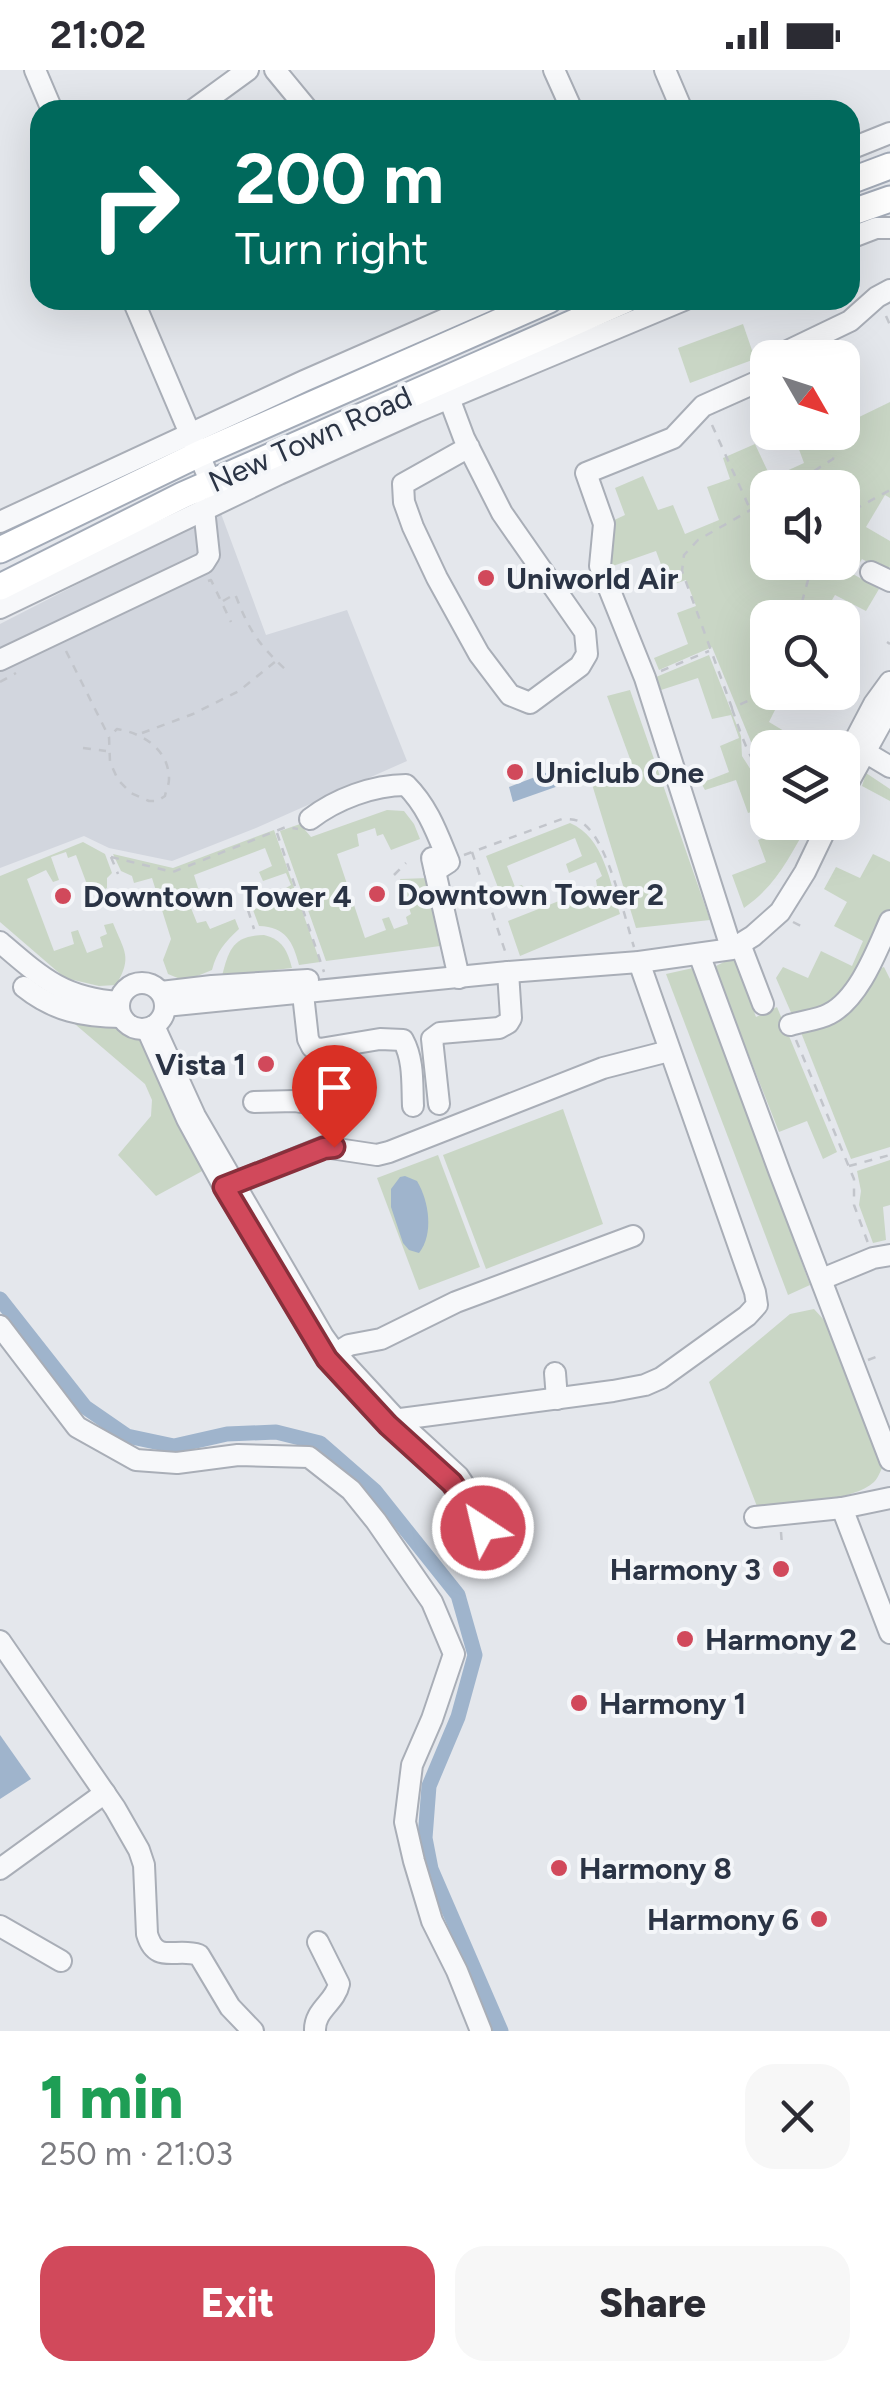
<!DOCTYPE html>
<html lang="en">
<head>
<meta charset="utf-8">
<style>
	body { margin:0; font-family:Figtree,sans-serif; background:#f7f7f7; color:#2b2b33; height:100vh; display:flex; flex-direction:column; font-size:38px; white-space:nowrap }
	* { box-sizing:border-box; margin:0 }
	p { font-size:32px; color:#7c7c81 }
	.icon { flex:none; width:55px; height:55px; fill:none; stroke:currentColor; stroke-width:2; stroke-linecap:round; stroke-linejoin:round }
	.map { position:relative; height:1961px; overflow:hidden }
	.side { display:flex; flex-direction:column; background:#fff; flex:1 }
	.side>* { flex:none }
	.top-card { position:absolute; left:30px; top:30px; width:830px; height:210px; border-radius:30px; box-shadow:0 10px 40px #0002; background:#00695c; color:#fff; overflow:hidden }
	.needle { width:65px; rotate:129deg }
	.buttons { position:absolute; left:750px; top:270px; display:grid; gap:20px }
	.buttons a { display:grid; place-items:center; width:110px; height:110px; border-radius:20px; background:#fff; box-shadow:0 10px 40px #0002; font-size:50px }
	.pin { position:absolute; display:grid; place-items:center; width:85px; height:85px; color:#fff; margin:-102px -42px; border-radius:50% 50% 50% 0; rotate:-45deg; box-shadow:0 0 10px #0007 }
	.pin .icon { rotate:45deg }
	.me { position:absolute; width:110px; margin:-55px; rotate:325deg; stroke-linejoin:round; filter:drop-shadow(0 0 8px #0008) }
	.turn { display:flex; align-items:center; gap:35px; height:210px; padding:0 40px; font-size:45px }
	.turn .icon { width:130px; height:130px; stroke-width:2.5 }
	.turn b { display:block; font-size:70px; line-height:85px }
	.round { display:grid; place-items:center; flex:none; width:105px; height:105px; border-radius:30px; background:#f7f7f7 }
	.summary { display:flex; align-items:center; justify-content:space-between; height:170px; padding:0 40px }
	h1 { font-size:60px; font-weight:800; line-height:75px; color:#1e9e55 }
	.primary-button { display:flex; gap:20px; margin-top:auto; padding:20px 40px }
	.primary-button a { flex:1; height:115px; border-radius:30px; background:#d1495b; color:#fff; font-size:40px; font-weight:800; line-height:115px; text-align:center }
	.primary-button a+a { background:#f7f7f7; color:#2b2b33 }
	.status { display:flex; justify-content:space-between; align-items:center; height:70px; padding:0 50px; background:#fff; direction:ltr }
	.status svg { height:28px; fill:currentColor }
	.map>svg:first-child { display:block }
	.built { fill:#d2d6de }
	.green { fill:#c9d6c5; fill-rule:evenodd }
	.water { fill:#9fb4cc }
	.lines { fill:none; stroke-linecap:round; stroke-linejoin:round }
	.canal { stroke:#9fb4cc; stroke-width:15 }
	.minor-casing { stroke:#a9aeb7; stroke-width:24 }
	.major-casing { stroke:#a3abb8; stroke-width:29 }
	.path { stroke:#c2c5cb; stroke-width:2.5; stroke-dasharray:8 8; stroke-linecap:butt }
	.minor { stroke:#f7f8fa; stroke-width:20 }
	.major { stroke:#fff; stroke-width:25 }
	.route-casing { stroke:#882f3b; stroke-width:25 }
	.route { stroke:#d1495b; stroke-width:18 }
	.poi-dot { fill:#d1495b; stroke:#f4f6f9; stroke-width:4 }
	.labels { text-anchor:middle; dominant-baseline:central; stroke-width:8; stroke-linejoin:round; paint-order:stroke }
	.street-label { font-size:30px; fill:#2b3445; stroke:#f4f6f9 }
	.poi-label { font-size:30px; font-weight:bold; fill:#2b3445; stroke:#f4f6f9; text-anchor:start }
</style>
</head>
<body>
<div class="status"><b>21:02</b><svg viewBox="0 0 49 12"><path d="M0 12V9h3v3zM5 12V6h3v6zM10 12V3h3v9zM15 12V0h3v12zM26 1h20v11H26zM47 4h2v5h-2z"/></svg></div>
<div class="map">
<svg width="890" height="1961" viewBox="0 0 890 1961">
	<rect width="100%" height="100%" fill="#e4e7ec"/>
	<polygon class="built" points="220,441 266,565 347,540 407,691 256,758 172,791 109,778 84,766 0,798 0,554"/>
	<g class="green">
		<polygon points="743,254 755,289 690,313 678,278"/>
		<path d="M843 332 853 350 890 332V428L885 425 866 457 890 471V496L887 503 862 489 853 504 879 519 866 541 835 525 822 547 768 548V622L826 623 817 640 782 626 769 652 799 670 795 677 768 678 767 690 756 684 712 577 659 600 654 588 688 574 677 543 696 536 686 510 669 516 656 481 610 497V452L625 445 615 418 643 406 658 440 673 435 685 464 719 450 707 417 730 409 723 388 755 374 771 408 804 393 793 363 842 362ZM768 418H842V492H768Z"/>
		<polygon points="709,585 741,666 742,686 756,708 767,720 767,737 748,743 736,710 705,720 701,713 729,702 720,676 739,668 731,645 712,649 698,608 661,620 656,607"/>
		<polygon points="630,620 710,850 636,858 591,711 633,697 607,626"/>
		<polygon points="866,703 890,719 890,731 862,716"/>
		<polygon points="387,740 404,741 414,754 420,769 391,780 383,764 377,766 375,758 357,764 359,776 337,784 365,868 386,860 382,849 389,847 394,859 408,854 406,847 411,844 400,809 428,808 448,875 326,891 280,761 300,754 311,767"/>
		<path d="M570 753C604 767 610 813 620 844L520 886 508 851 597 816 596 810 602 806 596 792 569 803 566 794 582 786 575 768 507 796 515 817 522 815 524 819 502 828 486 786Z"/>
		<path d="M778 753H809C789 787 777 815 744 838L732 805 766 792 758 770 781 761Z"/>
		<path d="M274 760 320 892 299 895C293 872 286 857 259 856L253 840 288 826 286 818 291 815 286 803 263 811 259 802 272 796 265 778 194 805 200 824 210 821 213 828 191 838 197 853 206 851 210 859 235 849 239 859C225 872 217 881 212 900L185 911 168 904 163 890 171 869 152 808 134 813 132 806 121 801 113 784 173 798Z"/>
		<path d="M83 772 105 784 112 803 107 808V818L91 825 76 785 68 788 66 782 51 787 59 810 53 812 46 800 27 809 54 881 74 874 71 862 78 860 87 883 103 877 100 867 107 864 104 855 113 853C124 881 133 887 116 915L99 916 65 908 0 852V806Z"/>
		<polygon points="873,784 890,792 890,840 856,908 824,937 793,947 776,908 783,897 808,908 821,881 852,896 863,871 834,856 847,832 824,819 836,797 860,808"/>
		<path d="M264 865C283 870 287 880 292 898L222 906C229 879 233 866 264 865Z"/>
		<polygon points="734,887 756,947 777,937 837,1082 823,1089 807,1051 779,1062 714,897"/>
		<polygon points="884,897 890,909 890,1077 851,1089 800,960 872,901"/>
		<polygon points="693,898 810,1215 788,1225 666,904"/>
		<polygon points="69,949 116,952 133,967 145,967 204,1100 156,1126 118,1085 151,1046 152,1030 145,1014"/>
		<polygon points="563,1039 603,1154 486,1199 443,1085"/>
		<polygon points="438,1085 480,1197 419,1220 377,1108"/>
		<polygon points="890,1090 890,1135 883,1137 886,1170 873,1173 859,1135 861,1121 857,1101"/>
		<path d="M814 1239 835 1262 885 1391C882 1397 879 1407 874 1412 854 1431 785 1436 758 1439L709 1312 790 1244Z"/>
	</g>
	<g class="water">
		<polygon points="561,697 567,713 513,732 509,717"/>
		<path d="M405 1106 417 1111C429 1131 434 1164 419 1183L409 1180 403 1173 391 1137V1119L400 1107Z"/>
		<polygon points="0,1665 31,1709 0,1729"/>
	</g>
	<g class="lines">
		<polyline class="canal" points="0,1229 85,1337 127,1366 174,1376 227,1364 276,1362 320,1373 375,1421 458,1525 475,1585 458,1647 429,1716 425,1768 431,1799 501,1961"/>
		<defs>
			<g id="minor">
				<polyline points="35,0 52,40"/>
				<polyline points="275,0 308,40"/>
				<polyline points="554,0 572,40"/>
				<polyline points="665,0 682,40"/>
				<polyline points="193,40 248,0"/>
				<polyline points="850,79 890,63"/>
				<polyline points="850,168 876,158 890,158"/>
				<polyline points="133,230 211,413"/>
				<polyline points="773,288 850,251 877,227 890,220"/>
				<polyline points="449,328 464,368 502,443 585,562 587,584 580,596 530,633 510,625 479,584 437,508 413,457 404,432 403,414 469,377"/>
				<polyline points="0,452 304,311 489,230"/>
				<polyline points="871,502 890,511"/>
				<polyline points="0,538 279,404 416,342 684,230"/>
				<polyline points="0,590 204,493 209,485 204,439"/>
				<polyline points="865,682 890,697"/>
				<polyline points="842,695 874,634 890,612"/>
				<polyline points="842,724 890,637"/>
				<path d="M310 749C336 729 373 715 406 715 428 737 437 763 449 792L435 801"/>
				<polyline points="432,788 459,908"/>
				<polyline points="728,868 645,608 600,496 604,454 586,403 673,368 703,336 759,311 768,297"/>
				<path d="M0 872C42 908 63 928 119 932"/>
				<polyline points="740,874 763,934"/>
				<polyline points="699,884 780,1103 890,1390"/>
				<circle cx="142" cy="936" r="23"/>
				<path d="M24 917C54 941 84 947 121 947"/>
				<polyline points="161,922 212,916 308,910"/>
				<path d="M303 924 308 969 312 977 320 979 380 969 403 970C414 990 412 1014 413 1036"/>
				<polyline points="165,936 508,902 639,892 732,879 753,866 780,842 805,802 829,752"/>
				<path d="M790 955C802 951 818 950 829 944 859 929 877 880 890 851"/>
				<polyline points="147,959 187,1049 224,1117 327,1289 388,1355 451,1413 483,1458 490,1454 458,1406 395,1348 336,1284 323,1266 195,1046 154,956"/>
				<polyline points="254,1032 295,1031 333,1037"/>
				<polyline points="439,1034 432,969 440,963 499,958 508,953 511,948 508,902"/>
				<polyline points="224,1117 324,1077 377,1085 389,1082 603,998 669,981"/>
				<polyline points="822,1209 873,1188 890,1185"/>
				<polyline points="0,1256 77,1357 136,1390 177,1393 238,1385 309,1387 351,1420 376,1451 432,1532 454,1584 432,1649 412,1695 405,1752 414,1791 432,1851 457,1901 481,1961"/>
				<polyline points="327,1289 349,1275 381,1269 456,1232 633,1166"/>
				<polyline points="555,1303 557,1329"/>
				<polyline points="393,1350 613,1321 645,1315 661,1308 747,1246 757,1235 755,1222 639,892"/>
				<polyline points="842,1438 890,1563"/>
				<polyline points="755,1447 842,1438 890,1428"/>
				<path d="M0 1571 115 1738 139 1780 144 1795 147 1864C156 1895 176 1877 199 1885L230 1937 253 1961"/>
				<polyline points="0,1799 105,1723"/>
				<polyline points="0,1856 61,1891"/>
				<path d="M315 1961C314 1940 335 1933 339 1914L318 1872"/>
			</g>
			<g id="major">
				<polyline points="850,111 890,96"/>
				<polyline points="850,143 890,129"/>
				<polyline points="0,480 199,384 549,230"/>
				<polyline points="0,517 183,425 625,230"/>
			</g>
		</defs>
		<use href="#minor" class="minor-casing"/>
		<use href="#major" class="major-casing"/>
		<g class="path">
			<polyline points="886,246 890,255"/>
			<polyline points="712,355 750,439"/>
			<polyline points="787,418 833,389 837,362"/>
			<polyline points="768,430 698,470 684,485 682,501 732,638 752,629 768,618"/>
			<polyline points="842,450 848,443 890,420"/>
			<polyline points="208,511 211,510 231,552"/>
			<path d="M223 531 235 524C249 560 257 573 286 600"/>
			<polyline points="800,548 800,539 813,492"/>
			<polyline points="887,572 890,574"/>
			<path d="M66 581 109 667 110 692 118 710 131 723 149 731H157L165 726C166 720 169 715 169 709 169 679 142 663 117 659L109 667"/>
			<polyline points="661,601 709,581"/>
			<polyline points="0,612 16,603"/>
			<polyline points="842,617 859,626"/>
			<path d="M732 639C741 663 749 692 768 710"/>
			<polyline points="142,663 193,644 239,621 276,591"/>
			<polyline points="83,678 106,681"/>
			<polyline points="277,763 324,902"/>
			<polyline points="472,782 506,884"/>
			<path d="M464 785 562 749C571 749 578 749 585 755 609 775 624 846 634 877"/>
			<polyline points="111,787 173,802 286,757 298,759"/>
			<polyline points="111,787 118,804"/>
			<polyline points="394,805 406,793"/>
			<polyline points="93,835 99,833"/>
			<polyline points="248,840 254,859"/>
			<polyline points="793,852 805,858"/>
			<polyline points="796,970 854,1109 854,1135 868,1173"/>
			<polyline points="849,1096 890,1085"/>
			<polyline points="868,1290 881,1285"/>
			<polyline points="781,1462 782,1476"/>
		</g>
		<use href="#minor" class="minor"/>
		<use href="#major" class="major"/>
	</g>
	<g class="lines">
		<defs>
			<polyline id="route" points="334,1077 324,1078 224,1117 327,1289 388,1355 452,1413 483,1458"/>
		</defs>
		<use href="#route" class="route-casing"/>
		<use href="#route" class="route"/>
	</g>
	<g class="poi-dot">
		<circle cx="486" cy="508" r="10"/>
		<circle cx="515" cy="702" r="10"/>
		<circle cx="377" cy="824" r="10"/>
		<circle cx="63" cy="826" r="10"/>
		<circle cx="266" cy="994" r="10"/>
		<circle cx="781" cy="1499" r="10"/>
		<circle cx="685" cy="1569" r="10"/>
		<circle cx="579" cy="1633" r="10"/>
		<circle cx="559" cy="1798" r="10"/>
		<circle cx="819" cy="1849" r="10"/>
	</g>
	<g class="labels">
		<g class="street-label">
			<text transform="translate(310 369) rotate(-24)">New Town Road</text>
		</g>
		<g class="poi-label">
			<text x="506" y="508">Uniworld Air</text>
			<text x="535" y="702">Uniclub One</text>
			<text x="397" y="824">Downtown Tower 2</text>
			<text x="83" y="826">Downtown Tower 4</text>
			<text x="246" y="994" text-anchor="end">Vista 1</text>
			<text x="761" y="1499" text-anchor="end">Harmony 3</text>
			<text x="705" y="1569">Harmony 2</text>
			<text x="599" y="1633">Harmony 1</text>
			<text x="579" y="1798">Harmony 8</text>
			<text x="799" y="1849" text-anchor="end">Harmony 6</text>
		</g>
	</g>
</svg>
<div class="buttons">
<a><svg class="needle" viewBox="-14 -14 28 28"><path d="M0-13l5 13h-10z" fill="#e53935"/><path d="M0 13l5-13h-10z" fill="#7c7c81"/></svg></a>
<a><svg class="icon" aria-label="sound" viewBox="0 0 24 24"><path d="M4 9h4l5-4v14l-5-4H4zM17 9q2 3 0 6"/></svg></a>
<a><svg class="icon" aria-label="search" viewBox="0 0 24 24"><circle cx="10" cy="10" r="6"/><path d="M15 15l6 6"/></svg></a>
<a><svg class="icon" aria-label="layers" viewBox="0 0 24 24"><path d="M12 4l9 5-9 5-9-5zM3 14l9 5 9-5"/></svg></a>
</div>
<div class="pin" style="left:334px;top:1077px;background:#d93025"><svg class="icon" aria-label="arrive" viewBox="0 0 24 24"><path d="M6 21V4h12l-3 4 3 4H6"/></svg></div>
<svg class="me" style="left:483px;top:1458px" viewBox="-20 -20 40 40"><circle r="17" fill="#d1495b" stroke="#fff" stroke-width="3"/><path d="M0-11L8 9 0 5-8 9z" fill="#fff"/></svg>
<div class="top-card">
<div class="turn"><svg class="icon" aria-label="right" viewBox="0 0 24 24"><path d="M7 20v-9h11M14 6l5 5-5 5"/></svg><div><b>200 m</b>Turn right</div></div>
</div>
</div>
<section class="side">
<div class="summary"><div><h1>1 min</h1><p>250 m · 21:03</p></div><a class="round"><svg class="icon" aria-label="close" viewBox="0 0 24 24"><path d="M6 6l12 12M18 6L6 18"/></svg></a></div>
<div class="primary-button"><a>Exit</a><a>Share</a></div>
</section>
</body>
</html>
